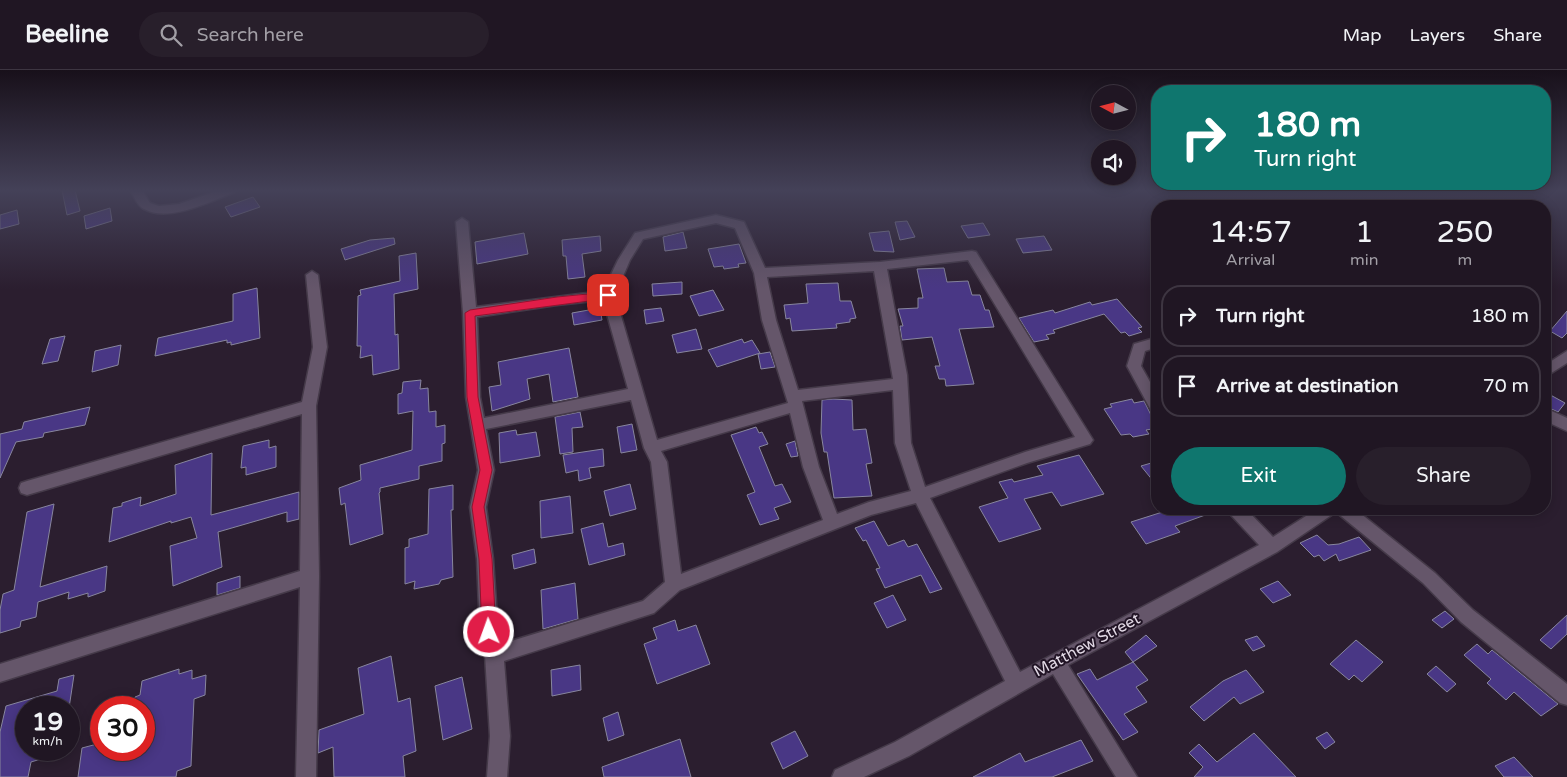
<!DOCTYPE html>
<html lang="en">
<head>
<meta charset="utf-8">
<style>
	body { margin:0; font-family:"Varela Round",sans-serif; background:#281f2b; color:#f1f3f6; height:100vh; display:flex; flex-direction:column; font-size:19px; white-space:nowrap }
	* { box-sizing:border-box; margin:0 }
	p { font-size:16px; color:#a29fa6 }
	.icon { flex:none; width:28px; height:28px; fill:none; stroke:currentColor; stroke-width:2; stroke-linecap:round; stroke-linejoin:round }
	.map { position:relative; flex:1; overflow:hidden }
	.drawer { position:absolute; left:1151px; top:130px; width:400px; height:315px; display:flex; flex-direction:column; background:#201623; border-radius:20px; box-shadow:0 2px 12px #0003,0 0 0 1px #3d3541 }
	.drawer>* { flex:none }
	.banner { position:absolute; left:1151px; top:15px; width:400px; height:105px; border-radius:20px; box-shadow:0 2px 12px #0003,0 0 0 1px #3d3541; background:#0f766e; color:#fff; overflow:hidden }
	.needle { width:32px; rotate:277deg }
	.buttons { position:absolute; left:1091px; top:15px; display:grid; gap:10px }
	.buttons a { display:grid; place-items:center; width:45px; height:45px; border-radius:50%; background:#201623; box-shadow:0 2px 12px #0003,0 0 0 1px #3d3541; font-size:25px }
	.speed { position:absolute; left:15px; top:626px; display:flex; gap:10px; font-size:25px; font-weight:700; text-align:center }
	.speed>* { display:grid; place-content:center; width:65px; height:65px; border-radius:50%; background:#201623; box-shadow:0 2px 12px #0003,0 0 0 1px #3d3541; line-height:1 }
	.speed small { font-size:12px; font-weight:400 }
	.speed .limit { border:8px solid #d22; background:#fff; color:#111 }
	.pin { position:absolute; display:grid; place-items:center; width:42px; height:42px; color:#fff; margin:-21px; border-radius:10px; box-shadow:0 2px 8px #0006 }
	.me { position:absolute; width:55px; margin:-28px; rotate:358deg; stroke-linejoin:round; filter:drop-shadow(0 0 4px #0008) }
	.turn { display:flex; align-items:center; gap:18px; height:105px; padding:0 20px; font-size:22px }
	.turn .icon { width:65px; height:65px; stroke-width:2.5 }
	.turn b { display:block; font-size:35px; line-height:42px }
	.eta { display:flex; justify-content:space-evenly; align-items:center; height:85px; text-align:center }
	.eta b { font-size:30px; font-weight:600; line-height:35px }
	.action { display:flex; gap:10px; margin-top:auto; padding:10px 20px }
	.action a { flex:1; height:58px; border-radius:30px; background:#0f766e; color:#fff; font-size:20px; font-weight:600; line-height:58px; text-align:center }
	.action a+a { background:#281f2b; color:#f1f3f6 }
	ul { padding:0; list-style:none }
	li { display:flex; align-items:center; gap:15px; height:62px; margin:0 10px 8px; padding:0 10px; border:2px solid #3d3541; border-radius:20px }
	li div { flex:1 }
	li b { display:block; font-size:19px }
	li em { font-style:normal }
	header { display:flex; align-items:center; gap:30px; box-sizing:border-box; height:70px; padding:0 25px; background:#201623; border-bottom:1px solid #3d3541 }
	header strong { font-size:24px }
	nav { display:flex; gap:28px; margin-inline-start:auto; font-size:18px }
	.search { width:350px; height:45px; background:#281f2b; display:flex; align-items:center; gap:12px; box-sizing:border-box; padding:0 18px; border-radius:28px; color:#a29fa6; font-size:19px }
	.map>svg:first-child { display:block }
	.building { fill:#493785; stroke:#88869e }
	.lines { fill:none; stroke-linecap:round; stroke-linejoin:round }
	.street-casing { stroke:#453a49; stroke-width:3 }
	.street { fill:#65566a; fill-rule:evenodd }
	.route { fill:#e11d48; stroke:#92132f }
	.labels { text-anchor:middle; dominant-baseline:central; stroke-width:4; stroke-linejoin:round; paint-order:stroke }
	.near-street-label { font-size:16px; fill:#e3dae6; stroke:#211425 }
</style>
</head>
<body>
<header>
<strong>Beeline</strong>
<div class="search"><svg class="icon" aria-label="search" viewBox="0 0 24 24"><circle cx="10" cy="10" r="6"/><path d="M15 15l6 6"/></svg>Search here</div>
<nav><a>Map</a><a>Layers</a><a>Share</a></nav>
</header>
<div class="map">
<svg width="1567" height="707" viewBox="0 0 1567 707">
	<rect width="100%" height="100%" fill="#2b1e2f"/>
	<g class="building">
		<polygon points="62,120 75,120 80,141 67,145"/>
		<polygon points="253,127 260,137 231,147 225,137"/>
		<polygon points="110,138 112,151 86,159 84,146"/>
		<polygon points="17,140 19,154 0,159 0,145"/>
		<polygon points="907,151 915,167 900,170 895,152"/>
		<polygon points="983,153 990,165 968,168 961,156"/>
		<polygon points="889,161 894,182 874,181 869,163"/>
		<polygon points="683,162 687,178 665,181 663,167"/>
		<polygon points="524,163 528,184 477,194 475,172"/>
		<polygon points="600,166 601,181 582,184 585,207 568,209 566,186 563,186 562,170"/>
		<polygon points="1044,166 1052,180 1023,183 1016,169"/>
		<polygon points="394,168 395,174 345,190 341,179 370,170"/>
		<polygon points="739,174 746,193 738,194 739,197 724,199 723,196 714,197 708,179"/>
		<polygon points="416,183 418,219 394,224 395,265 398,264 399,299 373,305 372,285 360,288 361,276 357,276 358,226 361,225 360,220 400,211 399,186"/>
		<polygon points="944,198 947,212 968,211 972,225 980,225 985,240 989,240 994,257 959,259 974,314 946,316 945,309 939,309 935,296 940,296 932,267 902,270 900,256 903,256 898,239 918,238 918,228 923,228 917,199"/>
		<polygon points="682,212 682,224 653,226 652,214"/>
		<polygon points="838,213 840,231 851,231 856,248 850,249 850,252 836,254 837,258 792,261 790,248 786,249 784,235 808,233 806,214"/>
		<polygon points="257,218 260,268 231,275 231,272 227,273 227,270 155,286 158,268 233,251 233,224"/>
		<polygon points="713,220 724,240 699,246 690,226"/>
		<polygon points="1117,229 1142,257 1138,258 1142,262 1129,266 1125,262 1121,263 1104,244 1053,260 1055,263 1046,265 1049,269 1034,272 1019,248 1053,240 1055,243 1090,232 1092,235"/>
		<polygon points="600,238 602,250 574,255 572,243"/>
		<polygon points="661,238 664,251 646,254 644,240"/>
		<polygon points="1567,241 1567,263 1562,268 1550,261"/>
		<polygon points="696,259 702,279 677,283 672,265"/>
		<polygon points="65,266 58,291 42,294 50,269"/>
		<polygon points="742,269 744,273 752,270 760,283 717,297 708,280"/>
		<polygon points="121,275 118,295 92,302 95,281"/>
		<polygon points="569,278 578,327 553,332 549,304 527,309 530,329 492,341 489,317 501,315 498,292"/>
		<polygon points="770,282 775,297 761,299 758,284"/>
		<polygon points="421,310 420,319 428,318 429,342 436,341 436,357 445,355 445,373 442,374 442,391 419,396 419,409 380,418 380,422 379,423 383,464 350,475 345,433 341,435 339,418 361,410 360,395 412,380 413,341 398,344 398,324 402,323 403,312"/>
		<polygon points="1545,322 1565,333 1558,342 1545,336"/>
		<polygon points="833,329 852,330 853,360 866,359 872,393 866,394 872,426 834,428 827,382 824,382 821,363 822,330"/>
		<polygon points="1132,329 1134,333 1144,331 1151,345 1158,348 1158,358 1146,360 1149,364 1133,367 1130,364 1121,365 1104,339 1112,337 1110,334"/>
		<polygon points="90,337 85,355 44,363 43,367 16,372 0,408 0,364 22,359 24,352"/>
		<polygon points="580,342 583,357 572,358 573,382 560,384 555,347"/>
		<polygon points="632,354 637,380 621,383 617,357"/>
		<polygon points="756,357 759,363 762,362 768,374 759,377 775,416 782,414 791,432 774,438 779,449 760,455 747,425 755,422 731,365"/>
		<polygon points="516,360 517,365 536,362 540,386 500,393 499,363"/>
		<polygon points="269,370 269,378 276,376 276,397 246,405 246,397 241,398 243,376"/>
		<polygon points="795,371 798,386 791,387 786,374"/>
		<polygon points="603,379 604,396 589,398 591,408 579,411 578,400 566,403 563,385"/>
		<polygon points="212,383 211,445 299,422 299,449 287,452 287,442 218,462 222,497 173,516 170,476 197,468 191,447 171,453 171,451 109,472 113,438 122,436 122,433 141,427 140,436 176,424 175,395"/>
		<polygon points="1079,385 1104,424 1061,436 1052,422 1024,429 1041,459 999,472 979,437 1008,428 999,412 1012,409 1014,412 1043,405 1037,396"/>
		<polygon points="1158,391 1158,417 1141,396"/>
		<polygon points="630,414 636,439 610,446 604,421"/>
		<polygon points="453,415 453,440 451,440 453,507 441,510 439,514 414,519 415,511 405,514 405,478 409,477 409,469 428,464 429,419"/>
		<polygon points="570,426 573,463 541,468 540,431"/>
		<polygon points="54,434 40,517 107,496 105,521 88,527 88,523 68,529 69,522 38,532 36,547 21,551 20,557 0,563 0,540 3,524 14,520 27,442"/>
		<polygon points="1172,439 1219,439 1219,440 1175,456 1180,462 1146,474 1131,452"/>
		<polygon points="874,451 888,476 904,470 908,477 917,474 942,519 930,523 921,505 885,518 876,499 880,498 866,470 863,471 855,458"/>
		<polygon points="603,453 608,477 623,473 625,485 589,495 581,459"/>
		<polygon points="1317,465 1328,475 1339,474 1359,467 1371,480 1339,491 1336,484 1324,491 1319,485 1314,487 1300,473"/>
		<polygon points="534,479 536,493 514,499 512,485"/>
		<polygon points="240,506 240,518 217,525 217,513"/>
		<polygon points="1278,511 1291,525 1273,533 1260,519"/>
		<polygon points="575,513 578,549 543,559 541,520"/>
		<polygon points="893,525 906,550 887,558 874,533"/>
		<polygon points="1445,541 1454,549 1442,558 1432,550"/>
		<polygon points="1567,545 1567,564 1551,579 1540,570"/>
		<polygon points="675,550 678,561 696,555 710,594 657,614 644,574 657,569 653,558"/>
		<polygon points="1146,565 1157,576 1133,592 1148,610 1136,617 1147,632 1124,644 1138,662 1123,670 1077,604 1090,599 1097,610 1133,592 1125,582"/>
		<polygon points="1257,566 1265,576 1253,581 1245,570"/>
		<polygon points="1356,570 1383,592 1362,612 1354,605 1349,610 1330,594"/>
		<polygon points="1477,574 1488,584 1492,580 1558,634 1541,646 1514,622 1506,630 1487,613 1491,609 1464,585"/>
		<polygon points="391,586 398,632 410,628 416,681 403,686 405,707 334,707 333,677 318,683 319,660 364,644 358,598"/>
		<polygon points="580,595 581,620 552,626 551,600"/>
		<polygon points="1436,596 1456,614 1447,622 1427,604"/>
		<polygon points="179,599 179,604 192,600 192,609 206,605 205,625 194,629 191,696 177,701 176,707 78,707 82,678 101,673 101,680 144,680 144,638 134,638 135,627 140,625 142,611"/>
		<polygon points="1246,600 1264,622 1240,634 1234,627 1204,651 1190,637 1223,611"/>
		<polygon points="74,605 69,638 26,638 26,680 61,680 61,683 31,692 28,707 0,707 0,662 6,636 57,621 59,609"/>
		<polygon points="462,607 472,659 443,670 435,616"/>
		<polygon points="618,642 624,665 608,671 603,648"/>
		<polygon points="795,661 808,686 783,699 771,673"/>
		<polygon points="1327,662 1335,672 1325,679 1316,668"/>
		<polygon points="1254,663 1296,707 1194,707 1203,697 1189,683 1199,674 1217,692"/>
		<polygon points="680,669 691,707 604,707 602,697"/>
		<polygon points="1081,670 1093,691 1052,707 973,707 1020,683 1025,692"/>
		<polygon points="1514,687 1533,707 1504,707 1495,696"/>
	</g>
	<g class="lines">
		<defs>
			<g id="street">
				<path d="M130 120H142L150 133 159 136 179 134 220 120H237L235 122C212 131 168 153 144 139 137 136 134 126 130 120Z"/>
				<path d="M716 145 744 152 765 198 880 192 972 181 976 182 1093 370 1090 374 1027 393 930 428 1020 602 1259 475 1230 444 1228 439H1246L1273 467 1317 439H1355L1435 503 1473 540 1567 614V635L1560 633 1461 552 1423 513 1336 442 1277 482 1068 595 1137 707H1116L1053 604 909 686 864 707H832L835 700 895 672 1005 611 916 433 871 445 680 520 654 543 504 591 510 666 507 707H487L490 666 485 585 480 562 477 489 470 437 478 400 466 327 463 243 456 152 462 148 468 152 476 237 603 221 618 190 635 163ZM716 153 735 158 754 203 762 250 788 333 657 370 615 225 630 190 643 169ZM968 190 1075 367 1025 382 925 417 911 373 907 305 887 199ZM874 201 893 309 798 320 776 250 767 207ZM603 230 628 319 484 348 480 327 477 247 557 235ZM893 320 895 373 911 421 869 432 837 444 819 397 802 331ZM631 330 644 378 651 392 665 512 643 531 501 574 498 562 493 489 486 437 494 400 486 359ZM790 343 803 397 823 450 681 504 667 392 661 381Z"/>
				<polygon points="312,201 318,205 327,277 316,336 319,506 316,707 296,707 300,517 0,612 0,594 300,501 302,344 27,425 21,423 19,418 21,413 27,411 302,332 313,277 306,205"/>
				<polygon points="1158,267 1158,277 1145,281 1141,296 1158,326 1158,346 1153,344 1127,296 1134,274"/>
				<polygon points="1567,281 1567,293 1545,307 1545,295"/>
				<polygon points="1545,338 1567,348 1567,361 1545,351"/>
			</g>
		</defs>
		<use href="#street" class="street-casing"/>
		<use href="#street" class="street"/>
	</g>
	<linearGradient id="sky" x2="0" y2="1"><stop stop-color="#18101a"/><stop offset="0.55" stop-color="#444158"/><stop offset="1" stop-color="#444158" stop-opacity="0"/></linearGradient>
	<rect width="1567" height="219" fill="url(#sky)"/>
	<polygon class="route" points="608,222 613,225 612,228 475,246 478,327 492,400 484,437 492,489 496,562 494,566 489,568 484,566 482,562 479,489 472,437 480,400 467,327 465,243 470,240 557,227"/>
	<g class="labels">
		<g class="near-street-label">
			<text transform="translate(1087 575) rotate(-28)">Matthew Street</text>
		</g>
	</g>
</svg>
<div class="buttons">
<a><svg class="needle" viewBox="-14 -14 28 28"><path d="M0-13l5 13h-10z" fill="#e53935"/><path d="M0 13l5-13h-10z" fill="#a29fa6"/></svg></a>
<a><svg class="icon" aria-label="sound" viewBox="0 0 24 24"><path d="M4 9h4l5-4v14l-5-4H4zM17 9q2 3 0 6"/></svg></a>
</div>
<div class="speed"><div>19<small>km/h</small></div><div class="limit">30</div></div>
<div class="pin" style="left:608px;top:225px;background:#d93025"><svg class="icon" aria-label="arrive" viewBox="0 0 24 24"><path d="M6 21V4h12l-3 4 3 4H6"/></svg></div>
<svg class="me" style="left:489px;top:562px" viewBox="-20 -20 40 40"><circle r="17" fill="#e11d48" stroke="#fff" stroke-width="3"/><path d="M0-11L8 9 0 5-8 9z" fill="#fff"/></svg>
<div class="banner">
<div class="turn"><svg class="icon" aria-label="right" viewBox="0 0 24 24"><path d="M7 20v-9h11M14 6l5 5-5 5"/></svg><div><b>180 m</b>Turn right</div></div>
</div>
<section class="drawer">
<div class="eta">
<div><b>14:57</b><p>Arrival</p></div>
<div><b>1</b><p>min</p></div>
<div><b>250</b><p>m</p></div>
</div>
<ul>
<li><svg class="icon" aria-label="right" viewBox="0 0 24 24"><path d="M7 20v-9h11M14 6l5 5-5 5"/></svg><div><b>Turn right</b></div><em>180 m</em></li>
<li><svg class="icon" aria-label="arrive" viewBox="0 0 24 24"><path d="M6 21V4h12l-3 4 3 4H6"/></svg><div><b>Arrive at destination</b></div><em>70 m</em></li>
</ul>
<div class="action"><a>Exit</a><a>Share</a></div>
</section>
</div>
</body>
</html>
